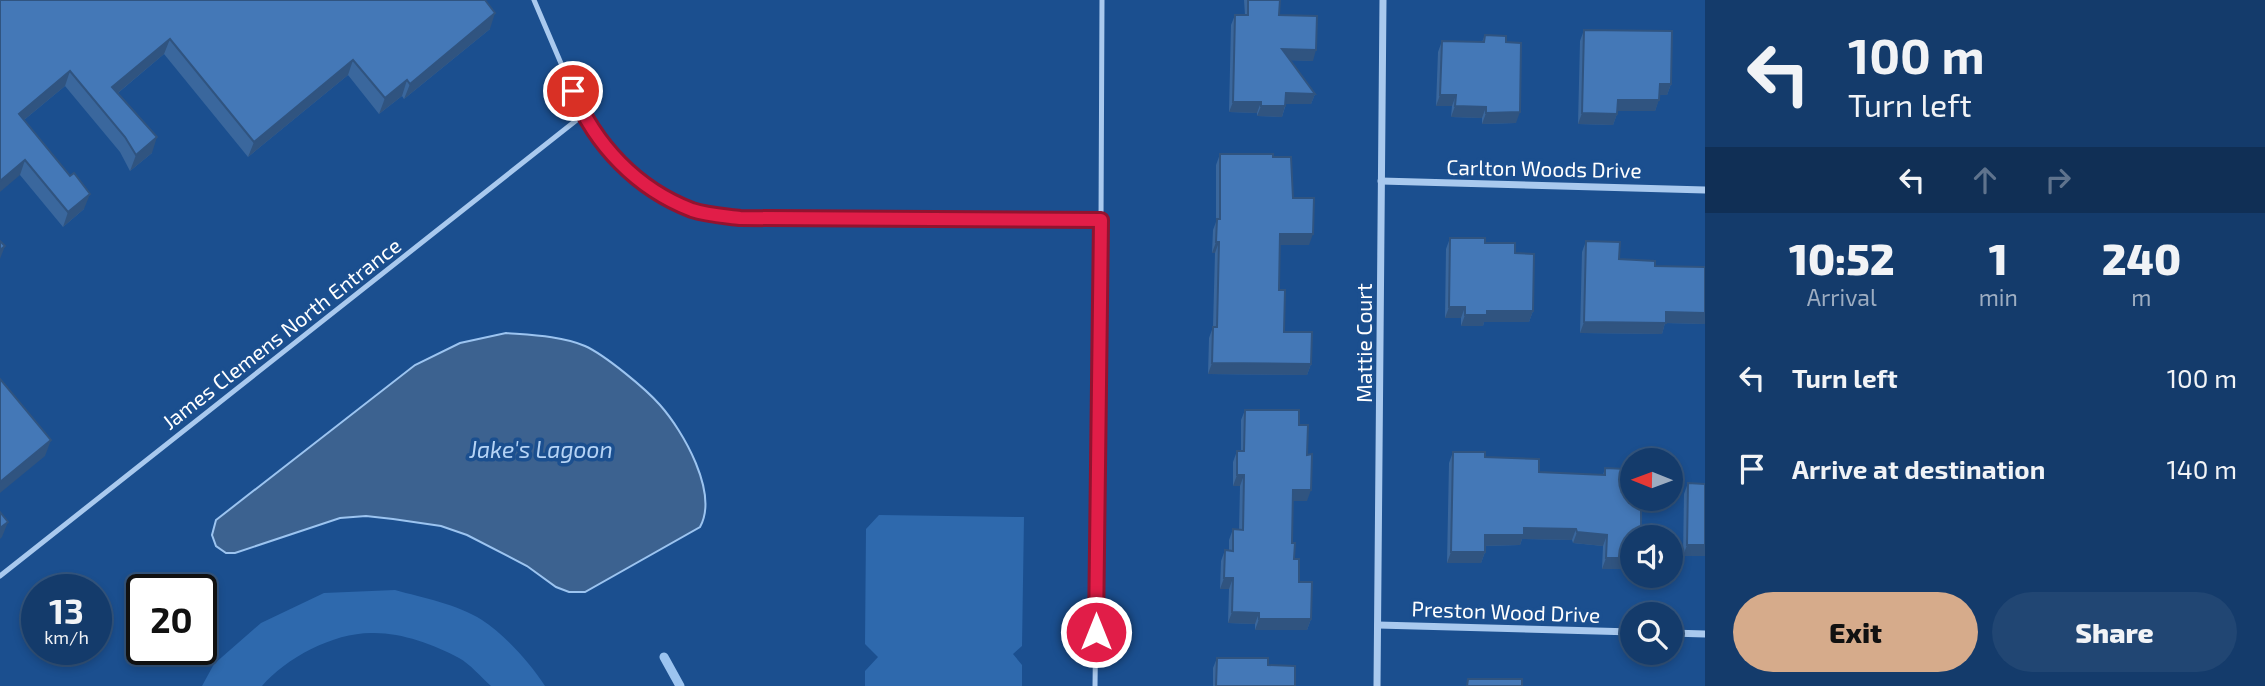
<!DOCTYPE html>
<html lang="en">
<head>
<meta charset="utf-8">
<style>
	body { margin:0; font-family:"Exo 2",sans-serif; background:#214673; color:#f1f3f6; height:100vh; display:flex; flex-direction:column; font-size:26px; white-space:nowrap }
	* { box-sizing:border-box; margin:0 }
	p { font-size:23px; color:#9dadc1 }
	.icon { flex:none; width:38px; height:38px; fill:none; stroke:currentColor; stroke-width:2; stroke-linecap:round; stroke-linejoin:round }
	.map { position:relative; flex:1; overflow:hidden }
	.panel { display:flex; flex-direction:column; background:#143b6b; width:560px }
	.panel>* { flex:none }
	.guide { background:#143b6b; color:#f1f3f6; overflow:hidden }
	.needle { width:46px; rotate:271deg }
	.buttons { position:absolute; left:1620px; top:448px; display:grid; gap:14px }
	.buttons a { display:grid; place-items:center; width:63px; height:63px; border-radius:50%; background:#143b6b; box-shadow:0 4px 10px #0003,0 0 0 2px #33557e; font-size:35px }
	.speed { position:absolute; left:21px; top:574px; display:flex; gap:14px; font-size:35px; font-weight:700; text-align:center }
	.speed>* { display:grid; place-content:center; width:91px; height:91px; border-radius:50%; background:#143b6b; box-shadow:0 4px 10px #0003,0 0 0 2px #33557e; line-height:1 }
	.speed small { font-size:18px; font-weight:400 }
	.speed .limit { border:4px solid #111; border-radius:10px; background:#fff; color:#111 }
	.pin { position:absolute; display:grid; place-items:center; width:60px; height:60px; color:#fff; margin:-30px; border:4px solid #fff; border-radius:50%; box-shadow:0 2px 7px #0007 }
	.me { position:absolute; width:77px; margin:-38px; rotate:0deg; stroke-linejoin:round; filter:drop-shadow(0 0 5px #0008) }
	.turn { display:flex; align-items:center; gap:24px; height:147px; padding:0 28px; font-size:32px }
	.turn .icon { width:91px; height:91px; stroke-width:2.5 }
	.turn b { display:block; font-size:49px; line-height:60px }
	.lanes { display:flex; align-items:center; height:66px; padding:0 28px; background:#0003; justify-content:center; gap:35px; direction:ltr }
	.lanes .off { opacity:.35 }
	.eta { display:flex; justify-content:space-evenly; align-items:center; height:119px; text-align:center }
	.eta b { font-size:42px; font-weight:800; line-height:49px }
	.cta { display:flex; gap:14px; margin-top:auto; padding:14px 28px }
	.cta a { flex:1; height:80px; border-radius:42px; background:#d6ab8b; color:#111; font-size:28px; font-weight:800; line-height:80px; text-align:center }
	.cta a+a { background:#214673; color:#f1f3f6 }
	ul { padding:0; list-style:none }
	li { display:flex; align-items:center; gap:21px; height:91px; padding:0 28px }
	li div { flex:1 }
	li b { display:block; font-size:26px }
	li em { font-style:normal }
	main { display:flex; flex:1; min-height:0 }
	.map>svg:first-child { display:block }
	.green { fill:#2e69ad }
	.water { fill:#3c6290; stroke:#9cc4f0; stroke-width:2 }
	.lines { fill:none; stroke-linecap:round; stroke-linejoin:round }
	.stream { stroke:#9cc4f0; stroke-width:9 }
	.service { stroke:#a9c9ee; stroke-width:5 }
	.minor { stroke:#a9c9ee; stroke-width:7 }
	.wall { fill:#3a679d }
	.shaded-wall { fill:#305480 }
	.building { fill:#4478b7; stroke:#305480; stroke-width:2 }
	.route-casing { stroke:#92132f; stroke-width:18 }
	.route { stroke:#e11d48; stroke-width:12 }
	.labels { text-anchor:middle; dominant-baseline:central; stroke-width:7; stroke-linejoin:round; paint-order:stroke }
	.street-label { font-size:21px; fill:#fff; stroke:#1b4f8f }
	.water-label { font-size:23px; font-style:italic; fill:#b5d3f5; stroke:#1b4f8f }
</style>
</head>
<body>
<main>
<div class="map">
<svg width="1705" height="686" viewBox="0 0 1705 686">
	<rect width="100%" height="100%" fill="#1b4f8f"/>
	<g class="green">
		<polygon points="879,515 1024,517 1022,646 1013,654 1022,665 1022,686 865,686 865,671 878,657 865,644 866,529"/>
		<path d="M395 590C423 598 457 604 482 620 504 634 531 664 545 686H491C481 677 470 664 459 658 433 644 400 632 371 633 333 633 286 658 262 686H202L214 664 261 623 324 593Z"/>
	</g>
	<path class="water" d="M506 333C531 335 562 336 585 346 605 355 646 389 660 405 683 431 719 493 700 527L585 592H569L556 587 527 566 467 535 441 526 393 519 366 516 340 518 235 553H226L216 546 212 535 216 520 415 365 460 343Z"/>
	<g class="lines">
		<polyline class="stream" points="664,657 680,686"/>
		<g class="service">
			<polyline points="534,0 583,115 613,156 652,191 694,211 740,218 1101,221 1102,0"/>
			<polyline points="0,576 583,115"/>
			<polyline points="1095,686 1101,221"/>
		</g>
		<g class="minor">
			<polyline points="1381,181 1705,190"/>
			<polyline points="1378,625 1633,632"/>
			<polyline points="1671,633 1705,634"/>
			<polyline points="1377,686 1383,0"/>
		</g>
	</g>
	<g class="wall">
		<polygon points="0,0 490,29 404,99 402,96 379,114 348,75 248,157 164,54 118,93 152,153 130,171 120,152 65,86 24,120 84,209 63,227 20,175"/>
		<polygon points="1244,0 1280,0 1279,15 1313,61 1290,60 1315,94 1311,104 1286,104 1282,117 1257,116 1257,113 1229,112 1231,25 1235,15 1245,15"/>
		<polygon points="1584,30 1671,84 1667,95 1660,95 1655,111 1618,111 1613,125 1578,124 1580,41"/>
		<polygon points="1485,35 1506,42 1516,123 1482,124 1482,118 1451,117 1452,106 1436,106 1438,52 1442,41 1482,42"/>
		<polygon points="1220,154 1273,157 1293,198 1309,245 1280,245 1279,290 1284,332 1311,364 1307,375 1208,374 1209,338 1213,327 1215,253 1212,253 1213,230 1216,222 1216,165"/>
		<polygon points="1450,238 1485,243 1515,253 1533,311 1529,322 1484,322 1483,326 1461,326 1461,318 1445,318 1446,249"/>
		<polygon points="1586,241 1619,259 1655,266 1705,267 1705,324 1665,323 1662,334 1580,333 1582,252"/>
		<polygon points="1245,410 1299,425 1307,501 1293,501 1292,543 1294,559 1299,582 1311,619 1307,630 1255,630 1255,624 1228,623 1229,589 1220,589 1221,561 1225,550 1229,551 1229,540 1233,529 1239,530 1240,486 1233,486 1233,462 1237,451 1241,451 1241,420"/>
		<polygon points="1453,452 1485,457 1539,472 1603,475 1605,468 1633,537 1633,569 1602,569 1603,546 1573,543 1572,540 1522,539 1520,545 1485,546 1485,552 1481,563 1447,563 1449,463"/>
		<polygon points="1688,483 1705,484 1705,556 1683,556 1684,494"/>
		<polygon points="1217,658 1268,665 1295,686 1213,686 1213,668"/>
	</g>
	<g class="shaded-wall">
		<polygon points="495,13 490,29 404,99 410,84"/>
		<polygon points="170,39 164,54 107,102 112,87"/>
		<polygon points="1282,49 1316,50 1313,61 1279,60"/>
		<polygon points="353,60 348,75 248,157 254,142"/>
		<polygon points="70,71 65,86 13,129 19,114"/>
		<polygon points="407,80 402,96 379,114 385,98"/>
		<polygon points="1660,84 1671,84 1667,95 1656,95"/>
		<polygon points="1286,93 1315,94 1311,104 1282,104"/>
		<polygon points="1440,95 1456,95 1452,106 1436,106"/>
		<polygon points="1618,100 1659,100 1655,111 1614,111"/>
		<polygon points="1233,102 1261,102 1257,113 1229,112"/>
		<polygon points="1261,106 1285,106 1282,117 1257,116"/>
		<polygon points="1455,106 1486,107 1482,118 1451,117"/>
		<polygon points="1520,112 1516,123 1482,124 1486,113"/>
		<polygon points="1582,113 1617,114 1613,125 1578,124"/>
		<polygon points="157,137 152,153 130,171 136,155"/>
		<polygon points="25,160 20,175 0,192 0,181"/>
		<polygon points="90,194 84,209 63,227 68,212"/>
		<polygon points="1280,234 1313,234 1309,245 1276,245"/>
		<polygon points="1216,242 1219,242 1215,253 1212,253"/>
		<polygon points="5,246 0,259 0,250"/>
		<polygon points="1449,307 1465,307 1461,318 1445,318"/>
		<polygon points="1487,311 1533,311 1529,322 1484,322 1483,326 1461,326 1465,315"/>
		<polygon points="1666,312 1705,313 1705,324 1665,323 1662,334 1580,333 1584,322"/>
		<polygon points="1212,363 1311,364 1307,375 1208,374"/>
		<polygon points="51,440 45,456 0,493 0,482"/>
		<polygon points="1237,475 1244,475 1240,486 1233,486"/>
		<polygon points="1293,490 1311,490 1307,501 1289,501"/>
		<polygon points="8,522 2,537 0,539 0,528"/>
		<polygon points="1524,528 1576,529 1572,540 1522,539 1520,545 1481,546 1485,535"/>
		<polygon points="1577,532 1607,535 1603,546 1573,543"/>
		<polygon points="1687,545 1705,545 1705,556 1683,556"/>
		<polygon points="1451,552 1485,552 1481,563 1447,563"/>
		<polygon points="1606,558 1633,558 1633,569 1602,569"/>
		<polygon points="1224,578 1233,578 1229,589 1220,589"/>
		<polygon points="1232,612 1259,613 1255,624 1228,623"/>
		<polygon points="1259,619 1311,619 1307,630 1255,630"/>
	</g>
	<g class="building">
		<polygon points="0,0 485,0 495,13 410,84 407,80 385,98 353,60 254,142 170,39 112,87 157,137 136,155 125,137 70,71 19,114 70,176 74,173 90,194 68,212 25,160 0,181"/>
		<polygon points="1248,0 1280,0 1279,15 1317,16 1316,50 1282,49 1315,94 1286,93 1285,106 1261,106 1261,102 1233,102 1235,15 1248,15"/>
		<polygon points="1584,30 1672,31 1671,84 1660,84 1659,100 1618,100 1617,114 1582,113"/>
		<polygon points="1485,35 1506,36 1506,42 1521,43 1520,112 1486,113 1486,107 1455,106 1456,95 1440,95 1442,41 1484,42"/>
		<polygon points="1220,154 1273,154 1273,157 1291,157 1293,198 1314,198 1313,234 1280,234 1279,290 1285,290 1284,332 1312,332 1311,364 1212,363 1213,327 1217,327 1219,242 1216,242 1217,219 1220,219"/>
		<polygon points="1450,238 1485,238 1485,243 1515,243 1515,253 1534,254 1533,311 1487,311 1487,315 1465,315 1465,307 1449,307"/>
		<polygon points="0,241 5,246 0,250"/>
		<polygon points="1586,241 1620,242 1619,259 1655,261 1655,266 1705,267 1705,313 1666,312 1666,323 1584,322"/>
		<polygon points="0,379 51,440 0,482"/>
		<polygon points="1245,410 1299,410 1299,425 1308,425 1307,455 1312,454 1311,490 1293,490 1292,543 1295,543 1294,559 1299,559 1299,582 1312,582 1311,619 1259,619 1259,613 1232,612 1233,578 1224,578 1225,550 1233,551 1233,529 1243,530 1244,475 1237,475 1237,451 1244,451"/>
		<polygon points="1453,452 1485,452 1485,457 1539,459 1539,472 1605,475 1605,468 1627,469 1628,476 1633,476 1633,499 1641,499 1641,537 1633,537 1633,558 1606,558 1607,535 1577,532 1576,529 1524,528 1524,535 1485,535 1485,552 1451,552"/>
		<polygon points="1688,483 1705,484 1705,545 1687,545"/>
		<polygon points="0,512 8,522 0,528"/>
		<polygon points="1217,658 1268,658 1268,665 1295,666 1295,686 1216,686"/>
		<polygon points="1468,679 1522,679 1522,686 1467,686"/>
	</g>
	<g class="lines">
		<defs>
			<path id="route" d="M573 91C595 145 637 189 692 210 707 215 725 216 740 218L1101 220 1096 632"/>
		</defs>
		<use href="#route" class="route-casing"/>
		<use href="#route" class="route"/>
	</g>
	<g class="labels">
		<g class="street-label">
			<text transform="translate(1544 168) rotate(1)">Carlton Woods Drive</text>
			<text transform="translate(281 333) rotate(-38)">James Clemens North Entrance</text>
			<text transform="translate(1363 343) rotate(-90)">Mattie Court</text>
			<text transform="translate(1506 611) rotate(2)">Preston Wood Drive</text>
		</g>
		<g class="water-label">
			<text x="541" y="449">Jake's Lagoon</text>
		</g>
	</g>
</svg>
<div class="buttons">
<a><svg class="needle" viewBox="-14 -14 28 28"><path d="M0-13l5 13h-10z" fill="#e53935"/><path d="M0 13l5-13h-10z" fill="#9dadc1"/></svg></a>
<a><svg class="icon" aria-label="sound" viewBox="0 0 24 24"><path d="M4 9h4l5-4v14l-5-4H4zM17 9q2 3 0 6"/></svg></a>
<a><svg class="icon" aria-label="search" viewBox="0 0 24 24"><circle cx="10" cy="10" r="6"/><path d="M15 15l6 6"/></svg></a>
</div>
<div class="speed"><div>13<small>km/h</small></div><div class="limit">20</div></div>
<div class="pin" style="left:573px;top:91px;background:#d93025"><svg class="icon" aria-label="arrive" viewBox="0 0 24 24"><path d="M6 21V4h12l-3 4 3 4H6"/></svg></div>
<svg class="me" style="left:1096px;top:632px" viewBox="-20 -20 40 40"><circle r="17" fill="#e11d48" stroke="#fff" stroke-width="3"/><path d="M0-11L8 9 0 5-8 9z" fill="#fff"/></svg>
</div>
<section class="panel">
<div class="guide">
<div class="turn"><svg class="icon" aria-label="left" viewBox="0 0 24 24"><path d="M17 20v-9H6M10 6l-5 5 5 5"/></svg><div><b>100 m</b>Turn left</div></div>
<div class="lanes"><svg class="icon" aria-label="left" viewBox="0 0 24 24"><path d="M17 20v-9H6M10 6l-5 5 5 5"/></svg><svg class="icon off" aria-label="ahead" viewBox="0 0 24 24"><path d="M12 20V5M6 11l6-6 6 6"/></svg><svg class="icon off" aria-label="right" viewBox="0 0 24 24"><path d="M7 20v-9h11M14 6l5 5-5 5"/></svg></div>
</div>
<div class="eta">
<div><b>10:52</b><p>Arrival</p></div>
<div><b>1</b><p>min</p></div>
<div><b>240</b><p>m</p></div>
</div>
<ul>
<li><svg class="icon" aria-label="left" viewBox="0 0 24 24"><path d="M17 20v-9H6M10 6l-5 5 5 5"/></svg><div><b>Turn left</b></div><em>100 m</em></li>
<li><svg class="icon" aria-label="arrive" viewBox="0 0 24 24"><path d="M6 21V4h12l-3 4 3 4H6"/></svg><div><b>Arrive at destination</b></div><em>140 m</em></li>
</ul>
<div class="cta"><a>Exit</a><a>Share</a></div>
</section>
</main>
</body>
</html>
